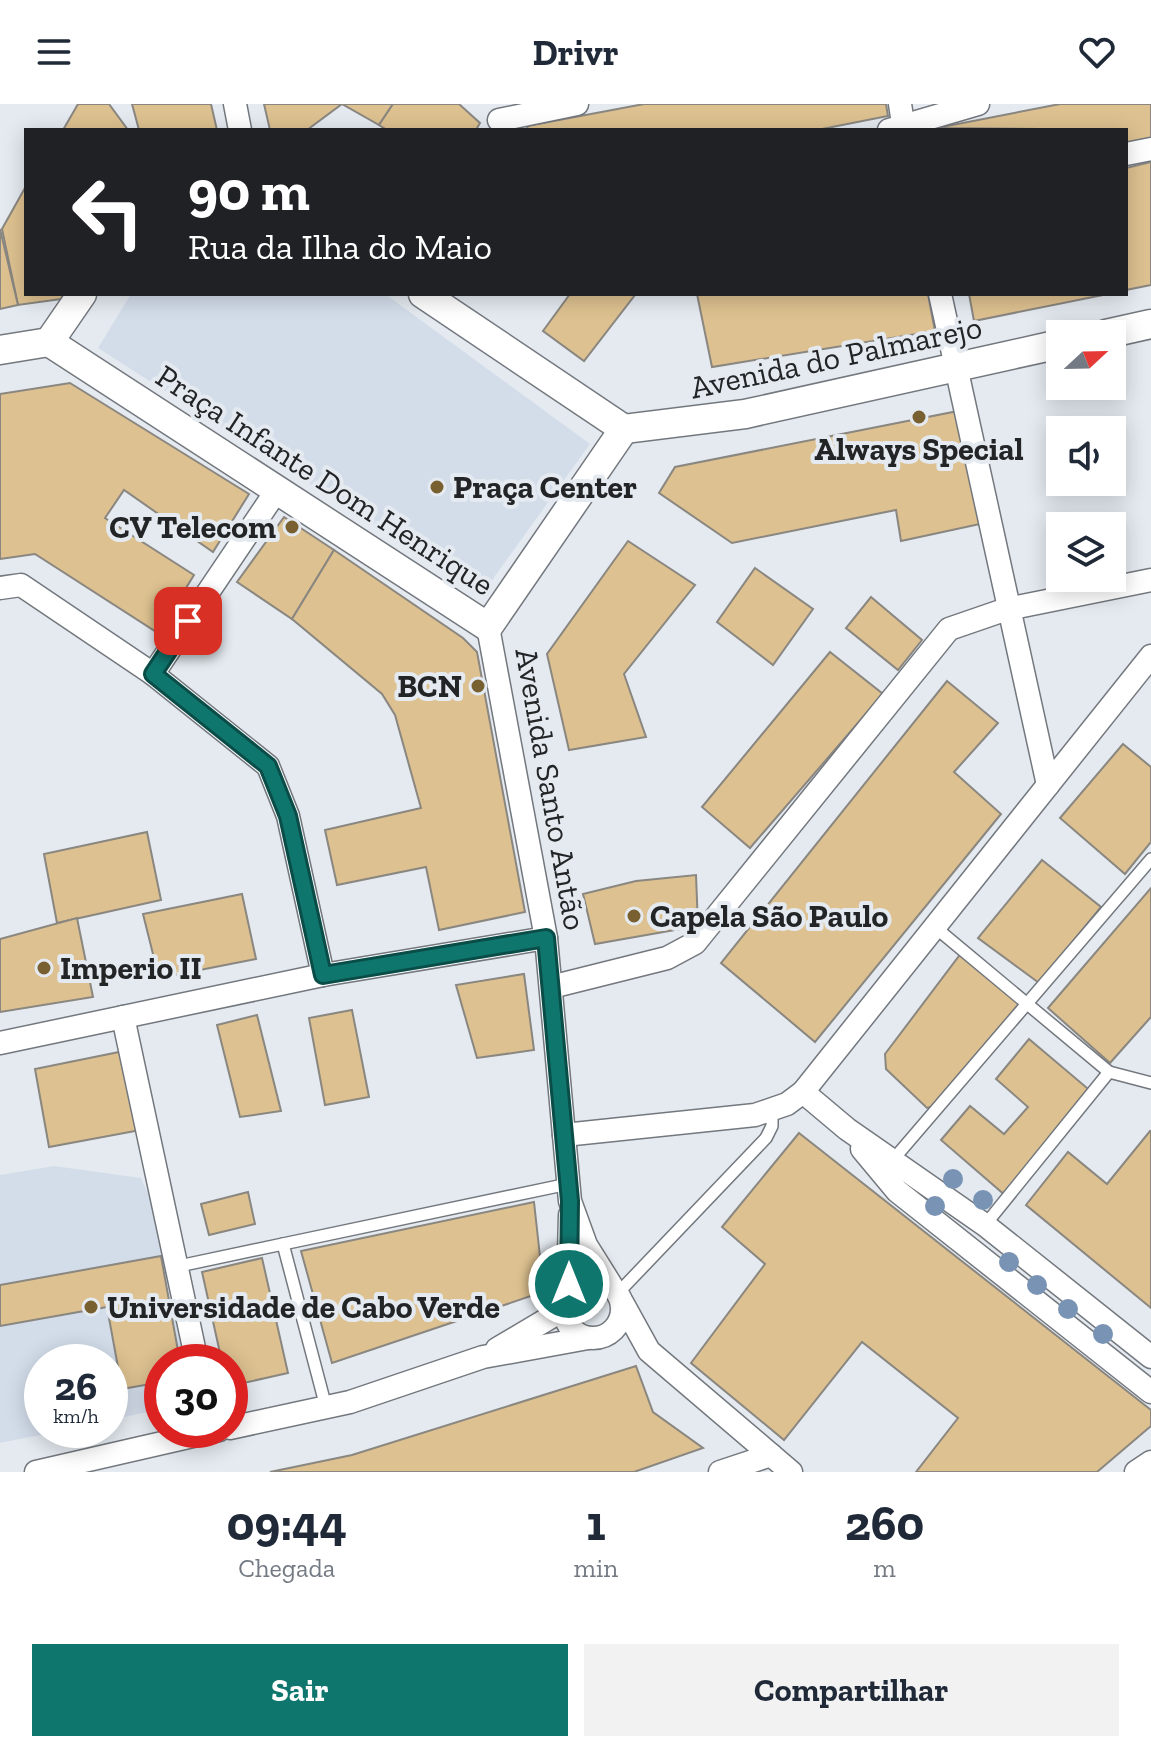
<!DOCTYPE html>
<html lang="pt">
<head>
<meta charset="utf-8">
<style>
	body { margin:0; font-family:"Zilla Slab",serif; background:#f2f2f3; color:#1f2937; height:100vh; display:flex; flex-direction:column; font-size:30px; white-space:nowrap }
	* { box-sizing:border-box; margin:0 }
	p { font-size:26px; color:#747a83 }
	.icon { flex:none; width:44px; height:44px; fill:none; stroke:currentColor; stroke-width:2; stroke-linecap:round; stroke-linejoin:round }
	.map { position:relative; height:1368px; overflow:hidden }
	.panel { display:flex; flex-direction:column; background:#fff; flex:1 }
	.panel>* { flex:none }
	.banner { position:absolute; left:24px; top:24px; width:1104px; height:168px; border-radius:0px; box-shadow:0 4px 20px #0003; background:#202124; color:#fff; overflow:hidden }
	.needle { width:52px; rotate:68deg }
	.buttons { position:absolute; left:1046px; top:216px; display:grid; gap:16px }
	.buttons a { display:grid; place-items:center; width:80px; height:80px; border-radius:0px; background:#fff; box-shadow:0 4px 20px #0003; font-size:40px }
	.speed { position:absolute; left:24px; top:1240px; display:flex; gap:16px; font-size:40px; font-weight:700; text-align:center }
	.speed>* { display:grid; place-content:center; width:104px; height:104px; border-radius:50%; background:#fff; box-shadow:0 4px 20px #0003; line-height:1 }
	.speed small { font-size:20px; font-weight:400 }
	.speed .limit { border:12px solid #d22; background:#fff; color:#111 }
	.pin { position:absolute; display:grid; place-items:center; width:68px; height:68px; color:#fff; margin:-34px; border-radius:16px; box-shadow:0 4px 12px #0006 }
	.me { position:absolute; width:88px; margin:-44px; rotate:0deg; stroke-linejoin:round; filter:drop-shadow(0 0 6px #0008) }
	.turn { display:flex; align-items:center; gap:28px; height:168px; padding:0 32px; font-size:36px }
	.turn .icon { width:104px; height:104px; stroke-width:2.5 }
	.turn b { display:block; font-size:56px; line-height:68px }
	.eta { display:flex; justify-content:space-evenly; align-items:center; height:136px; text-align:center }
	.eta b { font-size:48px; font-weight:800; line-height:56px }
	.cta { display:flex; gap:16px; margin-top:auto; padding:16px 32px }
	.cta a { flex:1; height:92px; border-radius:0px; background:#0f766e; color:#fff; font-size:32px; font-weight:800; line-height:92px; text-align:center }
	.cta a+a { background:#f2f2f3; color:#1f2937 }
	header { display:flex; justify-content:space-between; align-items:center; height:104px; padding:0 32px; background:#fff; font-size:36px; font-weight:800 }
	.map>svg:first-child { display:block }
	.built { fill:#d3ddea }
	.building { fill:#ddc190; stroke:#8a8680; stroke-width:2 }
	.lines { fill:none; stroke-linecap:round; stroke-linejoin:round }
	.service-casing { stroke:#73787e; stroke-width:14 }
	.minor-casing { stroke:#73787e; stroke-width:25 }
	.tertiary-casing { stroke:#73787e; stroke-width:31 }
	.service { stroke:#fff; stroke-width:11 }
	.minor { stroke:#fff; stroke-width:22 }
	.tertiary { stroke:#fff; stroke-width:28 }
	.tree { fill:#7893b3 }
	.route-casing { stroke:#0a4d48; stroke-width:20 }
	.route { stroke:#0f766e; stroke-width:14 }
	.poi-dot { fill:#796031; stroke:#e4eaf0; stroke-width:3 }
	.labels { text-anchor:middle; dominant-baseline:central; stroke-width:8; stroke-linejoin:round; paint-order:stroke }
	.street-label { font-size:32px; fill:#222426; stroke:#e4eaf0 }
	.poi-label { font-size:32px; font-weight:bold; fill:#222426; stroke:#e4eaf0; text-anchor:start }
</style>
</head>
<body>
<header><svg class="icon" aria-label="menu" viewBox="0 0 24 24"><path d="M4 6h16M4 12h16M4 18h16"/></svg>Drivr<svg class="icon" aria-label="heart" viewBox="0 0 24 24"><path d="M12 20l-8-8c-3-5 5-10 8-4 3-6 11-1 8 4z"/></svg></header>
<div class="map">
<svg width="1151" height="1368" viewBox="0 0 1151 1368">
	<rect width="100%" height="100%" fill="#e4eaf0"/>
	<g class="built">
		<polygon points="131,190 385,190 590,340 482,490 98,244"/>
		<polygon points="54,1062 141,1074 173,1147 191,1258 162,1258 162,1305 110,1316 110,1258 42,1258 42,1326 65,1326 0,1339 0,1071"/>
	</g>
	<g class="building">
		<polygon points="78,0 109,0 128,26 63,26"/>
		<polygon points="132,0 211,0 217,26 139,26"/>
		<polygon points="264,0 342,0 307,26 270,26"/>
		<polygon points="342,0 393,0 379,21"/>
		<polygon points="393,0 459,0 480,19 476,26 387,26 379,21"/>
		<polygon points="644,0 886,0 888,12 817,26 528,26 527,22"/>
		<polygon points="1060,0 1151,0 1151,36 1126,40 1126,26 937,24"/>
		<polygon points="1151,58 1151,181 1126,186 1126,64"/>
		<polygon points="26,82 26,190 64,190 61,195 18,201 2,125"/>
		<polygon points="0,125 18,201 0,205"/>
		<polygon points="570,190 635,191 584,257 543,227"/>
		<polygon points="697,190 928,190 935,227 712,263"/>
		<polygon points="969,190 1108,190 974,217"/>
		<polygon points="70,279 249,390 213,448 124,386 105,414 194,471 158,529 35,450 0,455 0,290"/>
		<polygon points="958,307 980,420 901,437 896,406 732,439 659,389 675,363"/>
		<polygon points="284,413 334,446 292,515 237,478"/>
		<polygon points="628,437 695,481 624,570 646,633 569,646 547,550"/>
		<polygon points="334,446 463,534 477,548 525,808 439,826 426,763 337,781 325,726 421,704 395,611 382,590 292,515"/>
		<polygon points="755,464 813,505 773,561 717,518"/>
		<polygon points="871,493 922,536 898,566 846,524"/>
		<polygon points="830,548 883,590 750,744 702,703"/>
		<polygon points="947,577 998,619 954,668 1001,710 815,938 721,859"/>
		<polygon points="1123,640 1151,663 1151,738 1125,770 1060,714"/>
		<polygon points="147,728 161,796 57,819 44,750"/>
		<polygon points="1042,756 1101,803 1039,879 978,834"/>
		<polygon points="696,771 698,822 595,840 583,790 636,777"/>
		<polygon points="1151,784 1151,913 1110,959 1048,904"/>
		<polygon points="242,790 256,855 159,874 143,810"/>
		<polygon points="77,814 93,893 0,908 0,835"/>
		<polygon points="962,848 1023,895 941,1000 927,1004 886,965 885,950"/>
		<polygon points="524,870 534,946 477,954 456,881"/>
		<polygon points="352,906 369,993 325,1001 309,914"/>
		<polygon points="257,911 281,1007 240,1013 217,921"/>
		<polygon points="1029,935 1093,989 1006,1092 941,1036 970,1002 1004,1030 1028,1003 996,975"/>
		<polygon points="129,946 146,1025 49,1043 35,965"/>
		<polygon points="1150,1027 1151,1028 1151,1204 1026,1101 1068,1048 1107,1080"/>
		<polygon points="799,1029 1151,1306 1151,1322 1097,1368 916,1368 958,1314 862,1238 784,1336 691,1259 765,1160 722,1123"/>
		<polygon points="248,1088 255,1120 209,1131 201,1100"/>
		<polygon points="534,1098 543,1180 531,1192 332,1259 301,1147"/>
		<polygon points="161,1152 180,1258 162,1258 162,1278 122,1285 107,1203 0,1222 0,1181"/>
		<polygon points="262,1154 288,1269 230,1282 230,1258 222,1258 202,1168"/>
		<polygon points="636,1262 653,1308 703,1344 634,1368 270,1368 352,1351"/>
	</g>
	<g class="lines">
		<defs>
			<g id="service">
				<polyline points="936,824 1109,968"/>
				<polyline points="892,1057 1151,755"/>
				<polyline points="985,1121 1109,968 1151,979"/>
				<polyline points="179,1162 283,1140"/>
				<polyline points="618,1189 766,1034 772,1022 772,1007"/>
				<polyline points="326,1303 283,1140 568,1080"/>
			</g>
			<g id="minor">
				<polyline points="235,0 240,26"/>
				<polyline points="900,0 904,26"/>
				<polyline points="499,16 577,0"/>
				<polyline points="889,26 978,0"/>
				<polyline points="1126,50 1151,45"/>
				<polyline points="940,190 1048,681"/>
				<polyline points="0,484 21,481 153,570 268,662 288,712 323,871"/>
				<polyline points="488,523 546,834 570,1097 586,1141 611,1181"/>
				<polyline points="153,570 277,386"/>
				<polyline points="551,883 667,854 695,839 949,525 1007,505 1151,476"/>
				<polyline points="123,913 197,1258"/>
				<polyline points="0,939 323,871 546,834"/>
				<polyline points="803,988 847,1025 985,1121 1151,1253"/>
				<polyline points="564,1031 755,1011 787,1000 803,988 1151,552"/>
				<polyline points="862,1045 897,1087 1151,1288"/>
				<circle cx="593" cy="1205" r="29"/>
				<polyline points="568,1190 570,1111"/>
				<polyline points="622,1198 649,1247 791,1368"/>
				<polyline points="497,1245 556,1210 564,1198"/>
				<polyline points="230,1324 350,1298 483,1253 588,1234"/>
				<polyline points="36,1368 219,1326"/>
				<polyline points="720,1368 771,1351"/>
				<polyline points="1136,1368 1151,1358"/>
			</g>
			<g id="tertiary">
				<polyline points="423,190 624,325"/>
				<polyline points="1106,230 1151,220"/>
				<polyline points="49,238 488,523 624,325"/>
				<polyline points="49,238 82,190"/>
				<polyline points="0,246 49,238"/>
				<polyline points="624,325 745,310 1060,240"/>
			</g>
		</defs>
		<use href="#service" class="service-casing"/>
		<use href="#minor" class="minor-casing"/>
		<use href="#tertiary" class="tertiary-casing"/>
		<use href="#service" class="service"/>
		<use href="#minor" class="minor"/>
		<use href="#tertiary" class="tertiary"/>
	</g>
	<g class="tree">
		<circle cx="953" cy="1075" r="10"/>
		<circle cx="983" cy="1096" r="10"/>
		<circle cx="935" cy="1102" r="10"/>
		<circle cx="1009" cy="1158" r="10"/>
		<circle cx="1037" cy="1181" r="10"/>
		<circle cx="1068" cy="1205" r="10"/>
		<circle cx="1103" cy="1230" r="10"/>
	</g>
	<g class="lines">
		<defs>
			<polyline id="route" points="188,517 153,570 268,662 288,712 323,871 546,834 570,1097 569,1180"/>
		</defs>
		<use href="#route" class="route-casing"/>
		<use href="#route" class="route"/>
	</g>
	<g class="poi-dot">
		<circle cx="919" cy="313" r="8"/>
		<circle cx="437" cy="383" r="8"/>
		<circle cx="292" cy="423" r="8"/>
		<circle cx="478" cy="582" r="8"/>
		<circle cx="634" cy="812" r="8"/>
		<circle cx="44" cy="864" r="8"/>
		<circle cx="91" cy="1203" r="8"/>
	</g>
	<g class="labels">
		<g class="street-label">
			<text transform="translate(836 253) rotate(-12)">Avenida do Palmarejo</text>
			<text transform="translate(325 376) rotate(33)">Praça Infante Dom Henrique</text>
			<text transform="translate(551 685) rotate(80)">Avenida Santo Antão</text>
		</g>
		<g class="poi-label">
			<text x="919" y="345" text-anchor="middle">Always Special</text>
			<text x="453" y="383">Praça Center</text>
			<text x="276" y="423" text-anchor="end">CV Telecom</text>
			<text x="462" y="582" text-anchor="end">BCN</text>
			<text x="650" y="812">Capela São Paulo</text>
			<text x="60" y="864">Imperio II</text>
			<text x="107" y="1203">Universidade de Cabo Verde</text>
		</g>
	</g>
</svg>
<div class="buttons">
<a><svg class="needle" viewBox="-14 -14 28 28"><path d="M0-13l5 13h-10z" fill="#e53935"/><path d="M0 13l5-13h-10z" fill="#747a83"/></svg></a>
<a><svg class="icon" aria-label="sound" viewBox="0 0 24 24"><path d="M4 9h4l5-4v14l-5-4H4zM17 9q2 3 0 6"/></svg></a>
<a><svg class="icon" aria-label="layers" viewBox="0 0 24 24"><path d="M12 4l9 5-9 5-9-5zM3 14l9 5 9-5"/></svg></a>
</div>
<div class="speed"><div>26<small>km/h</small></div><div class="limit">30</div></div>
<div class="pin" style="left:188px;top:517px;background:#d93025"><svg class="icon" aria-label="arrive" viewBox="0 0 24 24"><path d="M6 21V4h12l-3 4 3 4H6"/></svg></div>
<svg class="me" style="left:569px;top:1180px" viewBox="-20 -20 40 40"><circle r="17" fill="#0f766e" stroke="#fff" stroke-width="3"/><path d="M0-11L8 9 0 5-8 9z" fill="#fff"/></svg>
<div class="banner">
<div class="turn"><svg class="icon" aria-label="left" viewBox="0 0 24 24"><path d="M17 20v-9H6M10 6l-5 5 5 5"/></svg><div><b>90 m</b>Rua da Ilha do Maio</div></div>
</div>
</div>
<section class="panel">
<div class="eta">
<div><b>09:44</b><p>Chegada</p></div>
<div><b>1</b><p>min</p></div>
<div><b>260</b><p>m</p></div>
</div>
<div class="cta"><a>Sair</a><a>Compartilhar</a></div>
</section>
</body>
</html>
